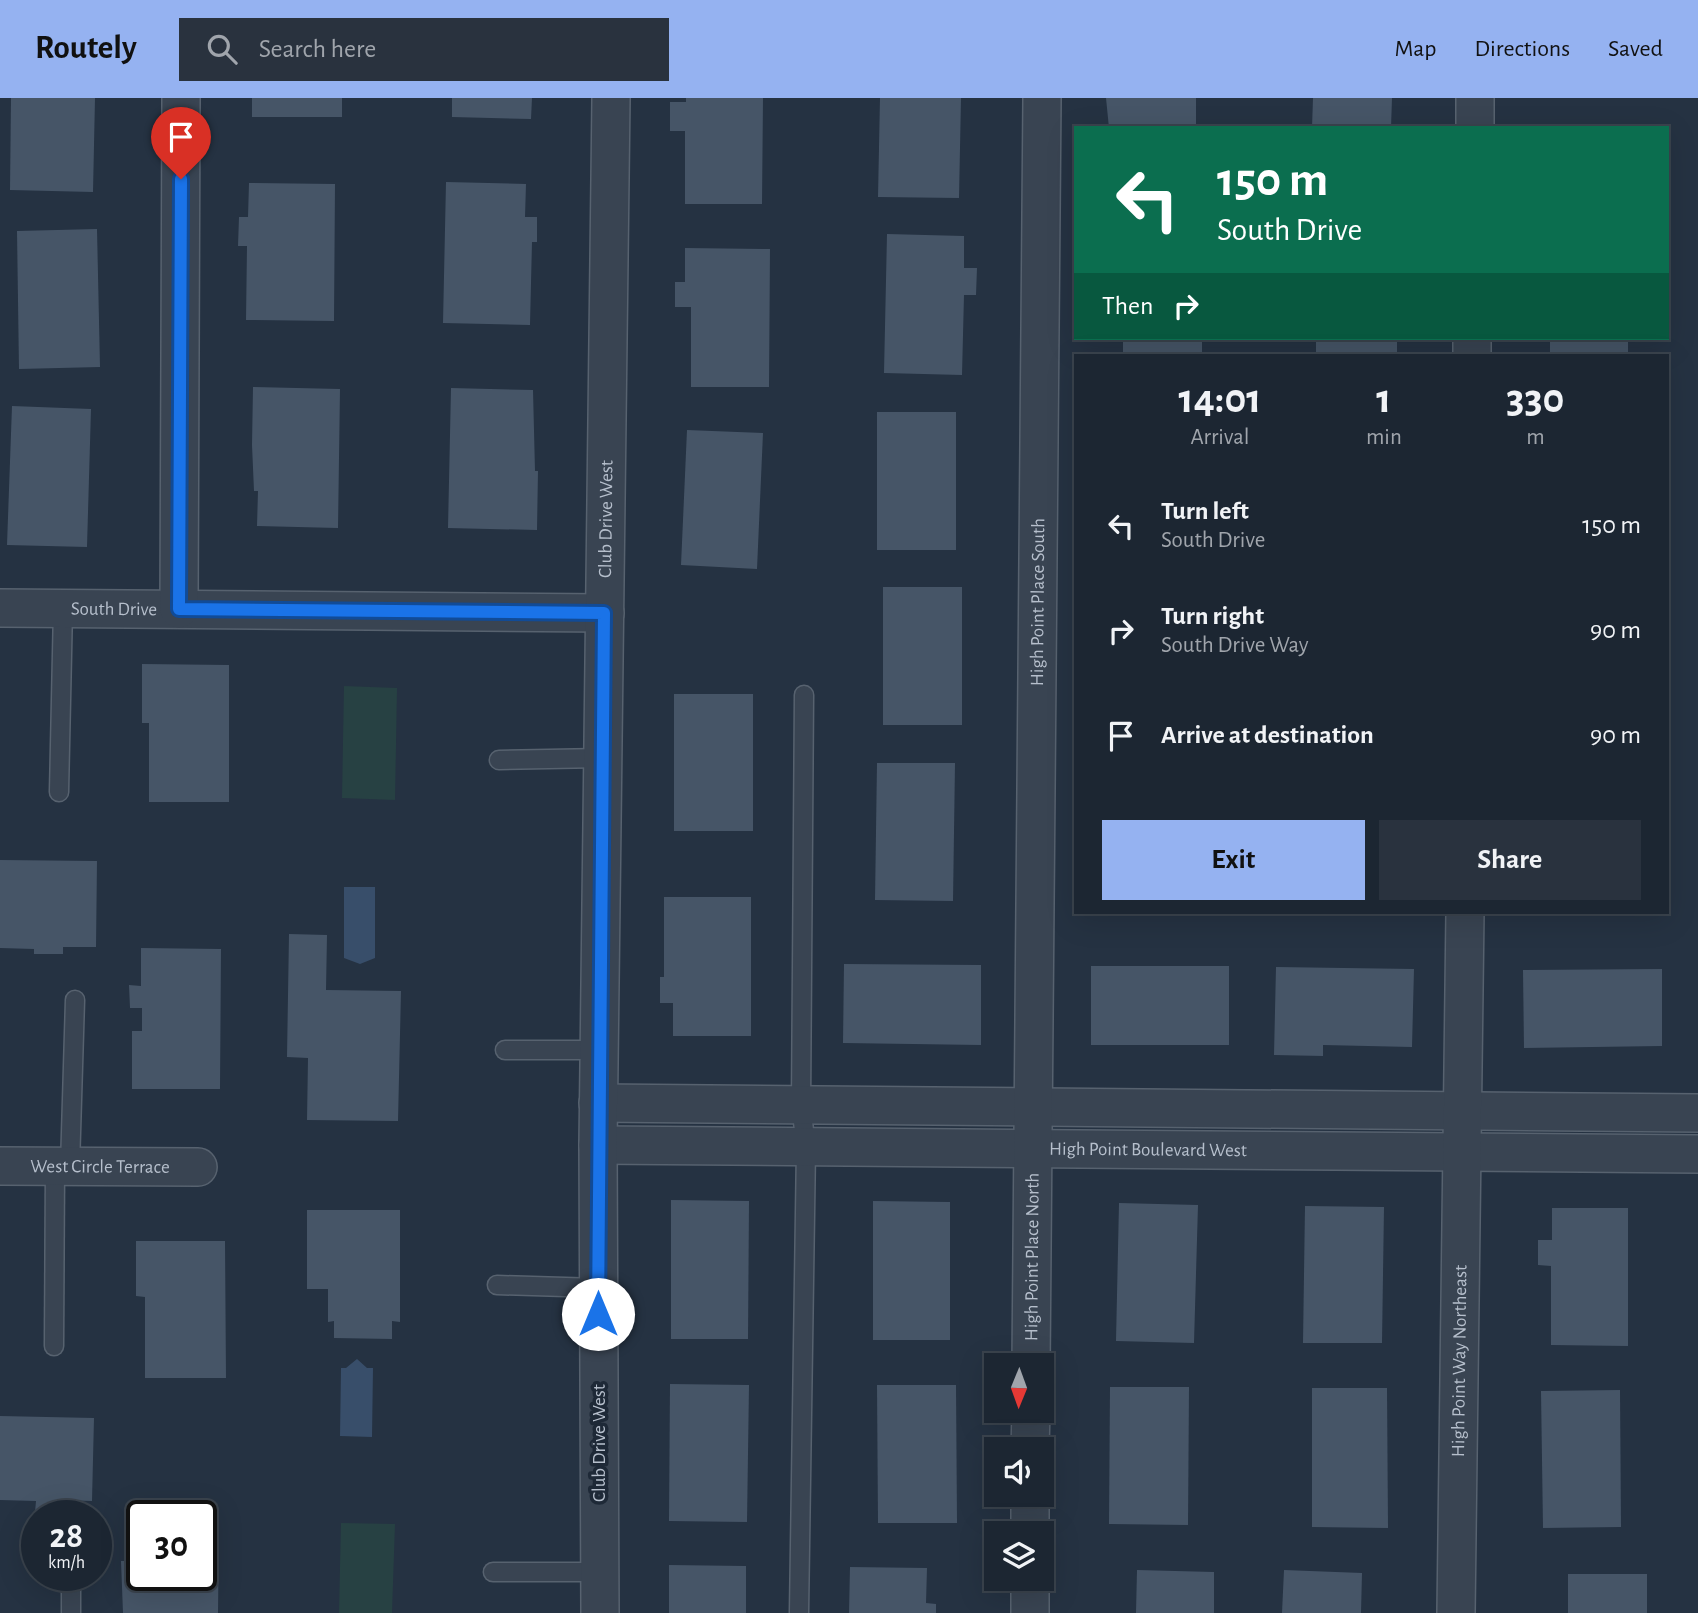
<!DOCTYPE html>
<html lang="en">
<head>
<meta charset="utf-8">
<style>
	body { margin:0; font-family:"Alegreya Sans",sans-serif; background:#29323e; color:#f1f3f6; height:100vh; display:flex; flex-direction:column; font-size:26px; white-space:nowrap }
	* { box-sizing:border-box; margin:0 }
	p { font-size:23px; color:#a0a5ac }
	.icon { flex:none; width:38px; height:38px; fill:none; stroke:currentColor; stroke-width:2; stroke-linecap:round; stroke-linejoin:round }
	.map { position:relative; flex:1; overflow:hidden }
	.drawer { position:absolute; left:1074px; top:256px; width:595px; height:560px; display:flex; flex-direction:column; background:#1c2632; border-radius:0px; box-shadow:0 7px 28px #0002,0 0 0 2px #3a434d }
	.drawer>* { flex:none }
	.banner { position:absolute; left:1074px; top:28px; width:595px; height:214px; border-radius:0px; box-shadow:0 7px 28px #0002,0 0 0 2px #3a434d; background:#0b6e4f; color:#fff; overflow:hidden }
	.needle { width:46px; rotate:181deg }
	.tools { position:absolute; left:984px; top:1255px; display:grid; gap:14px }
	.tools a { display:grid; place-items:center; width:70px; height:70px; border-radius:0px; background:#1c2632; box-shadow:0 7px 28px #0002,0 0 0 2px #3a434d; font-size:35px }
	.speed { position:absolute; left:21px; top:1402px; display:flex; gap:14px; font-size:35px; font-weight:700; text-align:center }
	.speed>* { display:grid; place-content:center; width:91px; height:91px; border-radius:50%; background:#1c2632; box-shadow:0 7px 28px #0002,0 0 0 2px #3a434d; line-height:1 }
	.speed small { font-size:18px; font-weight:400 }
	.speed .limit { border:4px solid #111; border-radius:10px; background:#fff; color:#111 }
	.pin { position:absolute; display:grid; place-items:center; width:60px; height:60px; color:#fff; margin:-72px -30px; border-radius:50% 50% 50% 0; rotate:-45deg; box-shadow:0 0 7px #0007 }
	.pin .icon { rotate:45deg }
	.me { position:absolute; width:77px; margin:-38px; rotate:0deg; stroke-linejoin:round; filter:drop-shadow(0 0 5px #0008) }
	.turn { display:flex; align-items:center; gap:24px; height:147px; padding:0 28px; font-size:32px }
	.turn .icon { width:91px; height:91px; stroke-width:2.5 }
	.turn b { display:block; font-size:49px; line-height:60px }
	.then { display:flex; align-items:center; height:66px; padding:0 28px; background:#0003; gap:14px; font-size:26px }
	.eta { display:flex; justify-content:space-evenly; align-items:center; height:119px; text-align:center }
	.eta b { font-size:42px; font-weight:700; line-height:49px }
	.cta { display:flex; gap:14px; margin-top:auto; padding:14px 28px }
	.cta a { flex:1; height:80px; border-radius:0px; background:#95b2f1; color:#111; font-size:28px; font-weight:700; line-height:80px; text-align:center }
	.cta a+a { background:#29323e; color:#f1f3f6 }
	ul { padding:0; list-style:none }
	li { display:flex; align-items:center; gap:21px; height:105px; padding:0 28px }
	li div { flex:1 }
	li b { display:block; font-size:26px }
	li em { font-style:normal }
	header { display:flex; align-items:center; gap:42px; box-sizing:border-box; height:98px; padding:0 35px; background:#95b2f1; color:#111 }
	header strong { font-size:33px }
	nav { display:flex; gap:38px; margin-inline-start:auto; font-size:24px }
	.search { width:490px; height:63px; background:#29323e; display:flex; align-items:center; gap:18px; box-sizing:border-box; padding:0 24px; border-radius:0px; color:#a0a5ac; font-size:26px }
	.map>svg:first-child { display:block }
	.green { fill:#274143 }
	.water { fill:#384e6a }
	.building { fill:#465567 }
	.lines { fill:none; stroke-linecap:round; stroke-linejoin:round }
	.lane-casing { stroke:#57626f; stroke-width:21 }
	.street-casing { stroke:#57626f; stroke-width:40 }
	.lane { stroke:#394452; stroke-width:18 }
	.street { stroke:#394452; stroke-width:37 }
	.route-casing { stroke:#114b97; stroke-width:18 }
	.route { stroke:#1a73e8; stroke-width:12 }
	.labels { text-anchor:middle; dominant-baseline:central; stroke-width:7; stroke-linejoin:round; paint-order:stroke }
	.street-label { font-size:19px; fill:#b6bfcc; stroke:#1e2937 }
</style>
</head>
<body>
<header>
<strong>Routely</strong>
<div class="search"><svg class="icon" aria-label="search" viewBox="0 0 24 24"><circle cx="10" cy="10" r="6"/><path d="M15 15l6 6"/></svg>Search here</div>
<nav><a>Map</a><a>Directions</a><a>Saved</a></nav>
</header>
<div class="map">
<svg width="1698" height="1515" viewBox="0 0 1698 1515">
	<rect width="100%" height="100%" fill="#253242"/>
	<g class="green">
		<polygon points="344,588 397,590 395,702 342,700"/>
		<polygon points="341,1425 395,1426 392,1515 339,1515"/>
	</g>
	<g class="water">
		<polygon points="344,789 375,789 375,860 360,866 344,860"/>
		<polygon points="357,1261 367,1270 373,1270 372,1339 340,1338 341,1270 346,1270"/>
	</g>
	<g class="building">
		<polygon points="11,0 95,0 93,94 10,92"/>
		<rect x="252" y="0" width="90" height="19"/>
		<polygon points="452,0 532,0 531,21 452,19"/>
		<polygon points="686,0 763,0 762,106 685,106 685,33 670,33 670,4 686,4"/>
		<polygon points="880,0 961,0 959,100 878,99"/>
		<polygon points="1106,0 1196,0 1196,30 1109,30"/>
		<polygon points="1313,0 1392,0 1391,30 1312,30"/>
		<polygon points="446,84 526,86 525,119 537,119 537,144 532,144 530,227 443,225"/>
		<polygon points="249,85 335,86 334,223 246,222 247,148 238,148 239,119 248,119"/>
		<polygon points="97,131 100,269 19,271 17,133"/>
		<polygon points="887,136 964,138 964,170 977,170 976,197 964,197 962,277 884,275"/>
		<polygon points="685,150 770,151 769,289 691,289 691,209 675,209 675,184 685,184"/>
		<rect x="1123" y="240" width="79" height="17"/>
		<rect x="1316" y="240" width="81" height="17"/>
		<polygon points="1550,241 1628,243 1628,257 1550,257"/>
		<polygon points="253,289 340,291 338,430 257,428 258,393 254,393 252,347"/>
		<polygon points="451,290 533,292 535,373 538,373 537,432 448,430"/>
		<polygon points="12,308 91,311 87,449 7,447"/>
		<rect x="877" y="314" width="79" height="138"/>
		<polygon points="687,332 763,335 757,471 681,467"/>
		<rect x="883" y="489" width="79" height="138"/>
		<polygon points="142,566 229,567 229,704 149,704 149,625 142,625"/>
		<rect x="674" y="596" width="79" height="137"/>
		<polygon points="877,665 955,665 953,803 875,802"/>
		<polygon points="0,762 97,763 96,849 63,849 63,856 34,856 34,851 0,850"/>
		<polygon points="664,799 751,799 751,938 673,938 673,905 660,905 660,879 664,879"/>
		<polygon points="289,836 327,837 326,892 401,893 398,1023 307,1022 308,960 287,959"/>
		<polygon points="141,850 221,851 220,991 132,991 132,933 142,933 142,910 130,910 129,887 141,888"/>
		<polygon points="844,866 981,867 981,947 843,945"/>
		<rect x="1091" y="868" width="138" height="79"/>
		<polygon points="1276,869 1414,871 1412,949 1323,947 1323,958 1274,957"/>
		<polygon points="1662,871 1662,948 1524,950 1523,872"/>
		<polygon points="671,1102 749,1103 748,1241 671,1241"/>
		<polygon points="873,1103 950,1104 950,1242 873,1242"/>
		<polygon points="1119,1105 1198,1107 1194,1245 1116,1243"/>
		<polygon points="1305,1108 1384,1109 1382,1245 1303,1245"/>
		<polygon points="1552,1110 1628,1110 1628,1248 1551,1247 1551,1168 1538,1167 1538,1142 1552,1142"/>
		<polygon points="307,1112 400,1112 400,1224 392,1223 392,1241 334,1240 334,1223 328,1224 328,1191 307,1191"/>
		<polygon points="136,1143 225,1143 226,1280 145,1280 145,1199 136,1198"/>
		<polygon points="670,1286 749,1287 747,1424 669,1423"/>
		<polygon points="877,1287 956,1287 957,1425 878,1425"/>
		<polygon points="1110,1289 1189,1289 1188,1427 1109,1426"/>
		<polygon points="1312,1290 1387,1290 1388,1430 1312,1429"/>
		<polygon points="1620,1292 1621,1429 1543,1430 1541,1293"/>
		<polygon points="0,1318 94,1320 92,1403 58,1402 57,1415 35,1414 36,1403 0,1402"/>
		<polygon points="133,1428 142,1428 142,1477 201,1477 201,1428 219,1428 218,1515 123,1515 121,1463 133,1463"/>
		<polygon points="669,1467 746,1468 746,1515 669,1515"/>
		<polygon points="850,1469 927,1470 926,1505 936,1506 936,1515 849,1515"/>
		<polygon points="1137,1472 1214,1474 1214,1515 1136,1515"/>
		<polygon points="1284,1472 1362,1475 1361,1515 1282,1515"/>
		<rect x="1568" y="1476" width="79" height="39"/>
	</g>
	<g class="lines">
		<defs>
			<g id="lane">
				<polyline points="499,662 602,660"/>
				<polyline points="59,694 63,510"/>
				<polyline points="505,952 599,952"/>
				<polyline points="70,1068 75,902"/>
				<polyline points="497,1187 598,1190"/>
				<polyline points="54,1248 55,1068"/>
				<polyline points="493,1474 600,1474"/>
				<polyline points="71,1515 71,1477"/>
				<polyline points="799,1515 806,1049 801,1007 804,597"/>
			</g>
			<g id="street">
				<polyline points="1475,30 1475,0"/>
				<polyline points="1472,257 1472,240"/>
				<path id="s1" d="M0 510 605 515"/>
				<polyline points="179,511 181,0"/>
				<polyline points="598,1005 1698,1015"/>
				<path id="s2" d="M598 1047 1698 1056"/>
				<path id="s3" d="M0 1068 198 1069"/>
				<path id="s4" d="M1031 1267 1042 0"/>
				<polyline points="1030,1351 1031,1312"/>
				<polyline points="1030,1435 1030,1396"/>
				<path id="s5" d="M600 1515 598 1047 611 0"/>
				<polyline points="1030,1515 1030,1480"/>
				<path id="s6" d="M1456 1515 1465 814"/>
			</g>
		</defs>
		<use href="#lane" class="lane-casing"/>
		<use href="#street" class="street-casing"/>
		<use href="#lane" class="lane"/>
		<use href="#street" class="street"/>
	</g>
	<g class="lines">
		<defs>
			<polyline id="route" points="181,81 179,511 604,515 598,1216"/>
		</defs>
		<use href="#route" class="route-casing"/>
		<use href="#route" class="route"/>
	</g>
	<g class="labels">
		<g class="street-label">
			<text stroke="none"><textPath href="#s5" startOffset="1094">Club Drive West</textPath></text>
			<text stroke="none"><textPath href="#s4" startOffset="763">High Point Place South</textPath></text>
			<text stroke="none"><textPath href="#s1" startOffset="114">South Drive</textPath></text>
			<text stroke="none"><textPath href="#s2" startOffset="550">High Point Boulevard West</textPath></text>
			<text stroke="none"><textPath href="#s3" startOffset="100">West Circle Terrace</textPath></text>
			<text stroke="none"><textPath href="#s4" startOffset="108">High Point Place North</textPath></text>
			<text stroke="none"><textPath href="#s6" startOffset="252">High Point Way Northeast</textPath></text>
			<text transform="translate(599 1345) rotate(-90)">Club Drive West</text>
		</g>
	</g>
</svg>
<div class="tools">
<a><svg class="needle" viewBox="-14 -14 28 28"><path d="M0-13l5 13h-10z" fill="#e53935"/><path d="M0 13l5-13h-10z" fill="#a0a5ac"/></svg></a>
<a><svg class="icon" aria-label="sound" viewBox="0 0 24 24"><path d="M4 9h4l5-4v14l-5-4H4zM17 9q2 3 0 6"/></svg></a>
<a><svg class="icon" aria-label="layers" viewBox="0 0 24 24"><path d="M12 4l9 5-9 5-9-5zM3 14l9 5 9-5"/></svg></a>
</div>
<div class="speed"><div>28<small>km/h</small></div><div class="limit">30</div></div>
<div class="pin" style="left:181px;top:81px;background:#d93025"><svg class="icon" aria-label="arrive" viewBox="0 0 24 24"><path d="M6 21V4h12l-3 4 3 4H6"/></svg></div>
<svg class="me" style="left:598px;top:1216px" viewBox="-20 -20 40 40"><circle r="19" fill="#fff"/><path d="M0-13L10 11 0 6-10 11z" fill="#1a73e8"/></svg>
<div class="banner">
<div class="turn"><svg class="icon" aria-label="left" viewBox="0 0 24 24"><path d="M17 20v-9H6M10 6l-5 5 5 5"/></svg><div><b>150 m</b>South Drive</div></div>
<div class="then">Then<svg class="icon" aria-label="right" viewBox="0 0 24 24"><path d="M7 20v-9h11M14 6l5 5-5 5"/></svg></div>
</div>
<section class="drawer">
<div class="eta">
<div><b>14:01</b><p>Arrival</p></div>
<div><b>1</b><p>min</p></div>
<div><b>330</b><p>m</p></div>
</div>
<ul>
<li><svg class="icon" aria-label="left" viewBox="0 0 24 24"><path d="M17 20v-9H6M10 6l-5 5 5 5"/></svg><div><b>Turn left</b><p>South Drive</p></div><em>150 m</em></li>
<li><svg class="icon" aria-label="right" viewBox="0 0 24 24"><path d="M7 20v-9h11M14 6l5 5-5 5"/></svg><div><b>Turn right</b><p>South Drive Way</p></div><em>90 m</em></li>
<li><svg class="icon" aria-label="arrive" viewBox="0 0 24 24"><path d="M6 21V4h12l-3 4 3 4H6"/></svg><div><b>Arrive at destination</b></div><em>90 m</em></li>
</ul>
<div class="cta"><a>Exit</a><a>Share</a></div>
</section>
</div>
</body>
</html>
